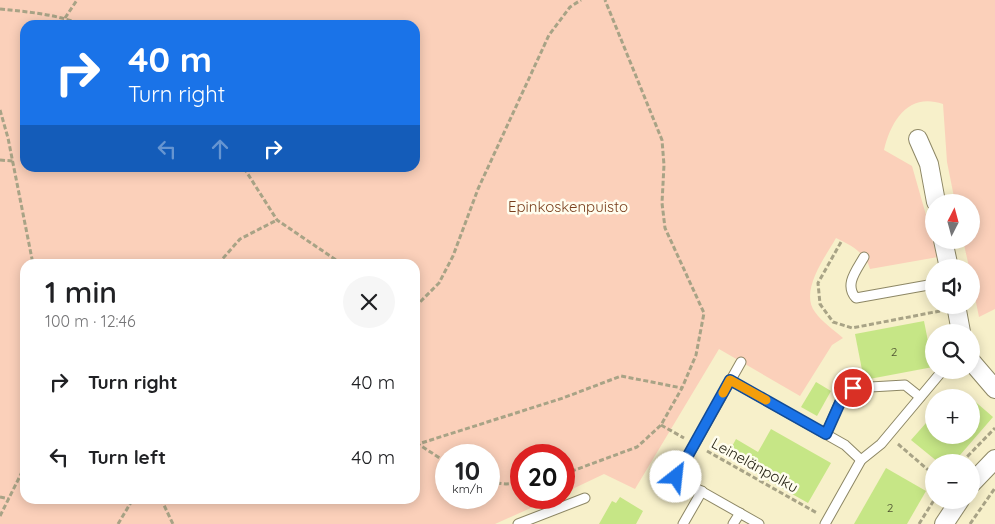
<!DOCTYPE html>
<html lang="en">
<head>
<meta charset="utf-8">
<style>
	body { margin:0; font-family:Quicksand,sans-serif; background:#f6f6f6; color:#202124; height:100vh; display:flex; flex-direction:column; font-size:19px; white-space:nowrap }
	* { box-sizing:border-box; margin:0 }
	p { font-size:16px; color:#757577 }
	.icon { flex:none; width:28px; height:28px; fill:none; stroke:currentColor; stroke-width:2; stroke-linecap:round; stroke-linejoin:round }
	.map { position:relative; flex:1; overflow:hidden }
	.sheet { position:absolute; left:20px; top:259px; width:400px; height:245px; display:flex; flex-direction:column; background:#fff; border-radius:15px; box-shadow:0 2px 12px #0003 }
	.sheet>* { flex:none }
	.top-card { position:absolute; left:20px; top:20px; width:400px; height:152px; border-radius:15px; box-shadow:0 2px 12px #0003; background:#1a73e8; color:#fff; overflow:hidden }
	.needle { width:32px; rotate:6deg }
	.buttons { position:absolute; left:925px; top:194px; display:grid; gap:10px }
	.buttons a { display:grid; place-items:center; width:55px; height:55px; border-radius:50%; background:#fff; box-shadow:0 2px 12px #0003; font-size:25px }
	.speed { position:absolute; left:435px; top:444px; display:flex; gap:10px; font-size:25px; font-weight:700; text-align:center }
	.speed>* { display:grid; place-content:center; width:65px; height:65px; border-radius:50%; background:#fff; box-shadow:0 2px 12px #0003; line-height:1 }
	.speed small { font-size:12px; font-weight:400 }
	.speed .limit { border:8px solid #d22; background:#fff; color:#111 }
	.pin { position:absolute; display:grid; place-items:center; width:42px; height:42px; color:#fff; margin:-21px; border:2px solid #fff; border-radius:50%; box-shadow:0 1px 5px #0007 }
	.me { position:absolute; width:55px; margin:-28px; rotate:29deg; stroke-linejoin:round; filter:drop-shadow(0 0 4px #0008) }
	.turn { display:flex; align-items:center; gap:18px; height:105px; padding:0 25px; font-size:22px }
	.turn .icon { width:65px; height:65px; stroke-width:2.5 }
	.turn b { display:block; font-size:35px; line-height:42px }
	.lanes { display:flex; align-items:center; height:48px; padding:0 25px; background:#0003; justify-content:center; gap:25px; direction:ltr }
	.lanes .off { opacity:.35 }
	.round { display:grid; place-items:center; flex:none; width:52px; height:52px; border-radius:26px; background:#f6f6f6 }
	.summary { display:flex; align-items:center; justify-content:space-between; height:85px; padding:0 25px }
	h1 { font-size:30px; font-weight:600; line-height:38px }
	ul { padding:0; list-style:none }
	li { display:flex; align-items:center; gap:15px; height:75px; padding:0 25px }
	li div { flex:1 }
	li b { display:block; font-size:19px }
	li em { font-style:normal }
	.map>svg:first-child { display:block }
	.green { fill:#fbd0ba; fill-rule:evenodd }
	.building { fill:#c6e686 }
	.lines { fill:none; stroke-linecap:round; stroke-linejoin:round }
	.service-casing { stroke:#8d8765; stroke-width:11 }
	.minor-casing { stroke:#8d8765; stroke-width:20 }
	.path { stroke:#a8a386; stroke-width:3; stroke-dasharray:5 2.5; stroke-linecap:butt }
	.service { stroke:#fff; stroke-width:9 }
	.minor { stroke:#fff; stroke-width:18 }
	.route-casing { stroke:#114b97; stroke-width:12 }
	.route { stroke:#1a73e8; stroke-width:9 }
	.slow { stroke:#f59e0b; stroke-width:9 }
	.labels { text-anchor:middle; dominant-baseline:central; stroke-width:5; stroke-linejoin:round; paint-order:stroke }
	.number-label { font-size:12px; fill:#4f5432 }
	.park-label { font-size:15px; fill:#793e1c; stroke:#fffdee }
	.street-label { font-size:15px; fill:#272416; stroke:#fffdee }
</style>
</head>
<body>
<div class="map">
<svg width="995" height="524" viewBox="0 0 995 524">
	<rect width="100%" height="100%" fill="#f7f0ca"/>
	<path class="green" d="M0 0H995V309L979 317 971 278V268L969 267 963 240H971V202H955L947 162 943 104C909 92 891 120 884 150L912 166 938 257 870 269C865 252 852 246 836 238 826 256 799 291 815 312 822 322 834 330 843 338L832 345 800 396 719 349 635 489 604 474 564 493V455H521V498H553L495 524H0ZM25 25H415V168H25ZM25 264H415V499H25ZM446 455H489V498H446Z"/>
	<g class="building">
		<polygon points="924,321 933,367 864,380 855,334"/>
		<polygon points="816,382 831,391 817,416 801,407"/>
		<polygon points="971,398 993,417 954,462 938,462 911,440 934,414 934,435 971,435"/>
		<polygon points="771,429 831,463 808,503 748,469 751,465 729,452 736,439 758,452"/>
		<polygon points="886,468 926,491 907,524 854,524"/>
		<polygon points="620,497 643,511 636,524 599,524 612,501 616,503"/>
	</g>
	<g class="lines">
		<defs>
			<g id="service">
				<path d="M864 257C856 271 844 285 856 298L934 284"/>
				<polyline points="741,362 676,477 759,524"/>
				<polyline points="730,380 845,445 861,460"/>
				<polyline points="826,434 843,395 853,388 905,385 920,397"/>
				<polyline points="518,524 585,498"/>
				<polyline points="683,524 702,491"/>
				<polyline points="733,524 740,513"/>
				<polyline points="825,524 861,460 881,444 943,370"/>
			</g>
			<g id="minor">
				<polyline points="918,139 929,164 936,202"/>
				<polyline points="943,240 949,268"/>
				<polyline points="956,305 961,332"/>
				<polyline points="971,361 995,389"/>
				<polyline points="971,484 995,459"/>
				<polyline points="944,524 960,500"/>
			</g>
		</defs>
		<use href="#service" class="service-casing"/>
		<use href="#minor" class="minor-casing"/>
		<g class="path">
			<path d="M0 9C29 12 56 14 83 25"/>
			<polyline points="65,18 77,0"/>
			<polyline points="0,110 8,138 33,264"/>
			<polyline points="0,160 13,161"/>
			<polyline points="244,168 277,220 342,264"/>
			<polyline points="841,242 818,283 820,304 833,322 852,328 940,311"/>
			<polyline points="218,264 240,239 277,220"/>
			<polyline points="415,307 439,283 453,256 478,189 549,35 570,7 581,0"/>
			<polyline points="661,425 684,438"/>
			<polyline points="415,427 418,444 446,462"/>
			<polyline points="898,444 934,475"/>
			<polyline points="415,445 563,398 621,376 682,388"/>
			<polyline points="707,451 817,513"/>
			<polyline points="962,462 995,428"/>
			<polyline points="564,474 637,447 647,438 661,425 682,388 696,355 704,313 665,228 662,203 664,165 662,140 605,0"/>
			<polyline points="489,482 506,484 521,483"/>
			<polyline points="0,497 9,499"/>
			<polyline points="526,498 531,506"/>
			<polyline points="161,499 173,524"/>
			<polyline points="0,516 25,466"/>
			<polyline points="118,524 133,499"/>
			<polyline points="919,524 934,500"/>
			<polyline points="970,524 995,488"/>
		</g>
		<use href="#service" class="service"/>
		<use href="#minor" class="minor"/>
	</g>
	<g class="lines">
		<defs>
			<polyline id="route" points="676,477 730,380 826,434 843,396 853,388"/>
		</defs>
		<use href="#route" class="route-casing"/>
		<use href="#route" class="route"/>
		<polyline class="slow" points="723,393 730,380 766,400"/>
	</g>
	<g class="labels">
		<g class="number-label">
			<text x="894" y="351">2</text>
			<text x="890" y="507">2</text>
		</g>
		<g class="park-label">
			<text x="568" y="206">Epinkoskenpuisto</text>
		</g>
		<g class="street-label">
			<text transform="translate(755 465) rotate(29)">Leinelänpolku</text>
		</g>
	</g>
</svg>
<div class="buttons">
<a><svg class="needle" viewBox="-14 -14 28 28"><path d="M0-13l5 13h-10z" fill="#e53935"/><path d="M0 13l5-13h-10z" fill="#757577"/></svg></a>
<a><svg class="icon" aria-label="sound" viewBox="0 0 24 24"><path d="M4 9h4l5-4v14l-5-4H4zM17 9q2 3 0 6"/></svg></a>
<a><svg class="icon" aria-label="search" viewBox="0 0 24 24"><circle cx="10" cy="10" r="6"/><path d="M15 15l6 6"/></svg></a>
<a>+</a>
<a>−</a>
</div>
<div class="speed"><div>10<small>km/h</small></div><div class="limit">20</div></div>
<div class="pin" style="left:853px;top:388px;background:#d93025"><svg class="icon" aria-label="arrive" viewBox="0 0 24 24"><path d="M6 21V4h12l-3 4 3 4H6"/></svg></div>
<svg class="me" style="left:676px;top:477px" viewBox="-20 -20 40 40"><circle r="19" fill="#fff"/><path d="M0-13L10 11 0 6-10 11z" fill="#1a73e8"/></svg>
<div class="top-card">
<div class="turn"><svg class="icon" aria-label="right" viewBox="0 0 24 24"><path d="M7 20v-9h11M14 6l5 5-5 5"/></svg><div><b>40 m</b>Turn right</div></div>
<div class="lanes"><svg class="icon off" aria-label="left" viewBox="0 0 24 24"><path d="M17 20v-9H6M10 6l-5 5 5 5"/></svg><svg class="icon off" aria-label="ahead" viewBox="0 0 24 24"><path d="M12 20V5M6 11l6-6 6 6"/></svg><svg class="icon" aria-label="right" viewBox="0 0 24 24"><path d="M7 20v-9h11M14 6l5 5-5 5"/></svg></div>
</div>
<section class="sheet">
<div class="summary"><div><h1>1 min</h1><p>100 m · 12:46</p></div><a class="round"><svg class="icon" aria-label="close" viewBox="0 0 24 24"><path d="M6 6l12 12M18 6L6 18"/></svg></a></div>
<ul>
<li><svg class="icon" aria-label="right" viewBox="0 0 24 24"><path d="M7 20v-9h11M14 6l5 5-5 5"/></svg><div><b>Turn right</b></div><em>40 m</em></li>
<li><svg class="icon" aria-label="left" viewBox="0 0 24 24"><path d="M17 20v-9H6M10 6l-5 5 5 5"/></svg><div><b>Turn left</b></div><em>40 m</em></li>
</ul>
</section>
</div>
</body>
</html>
